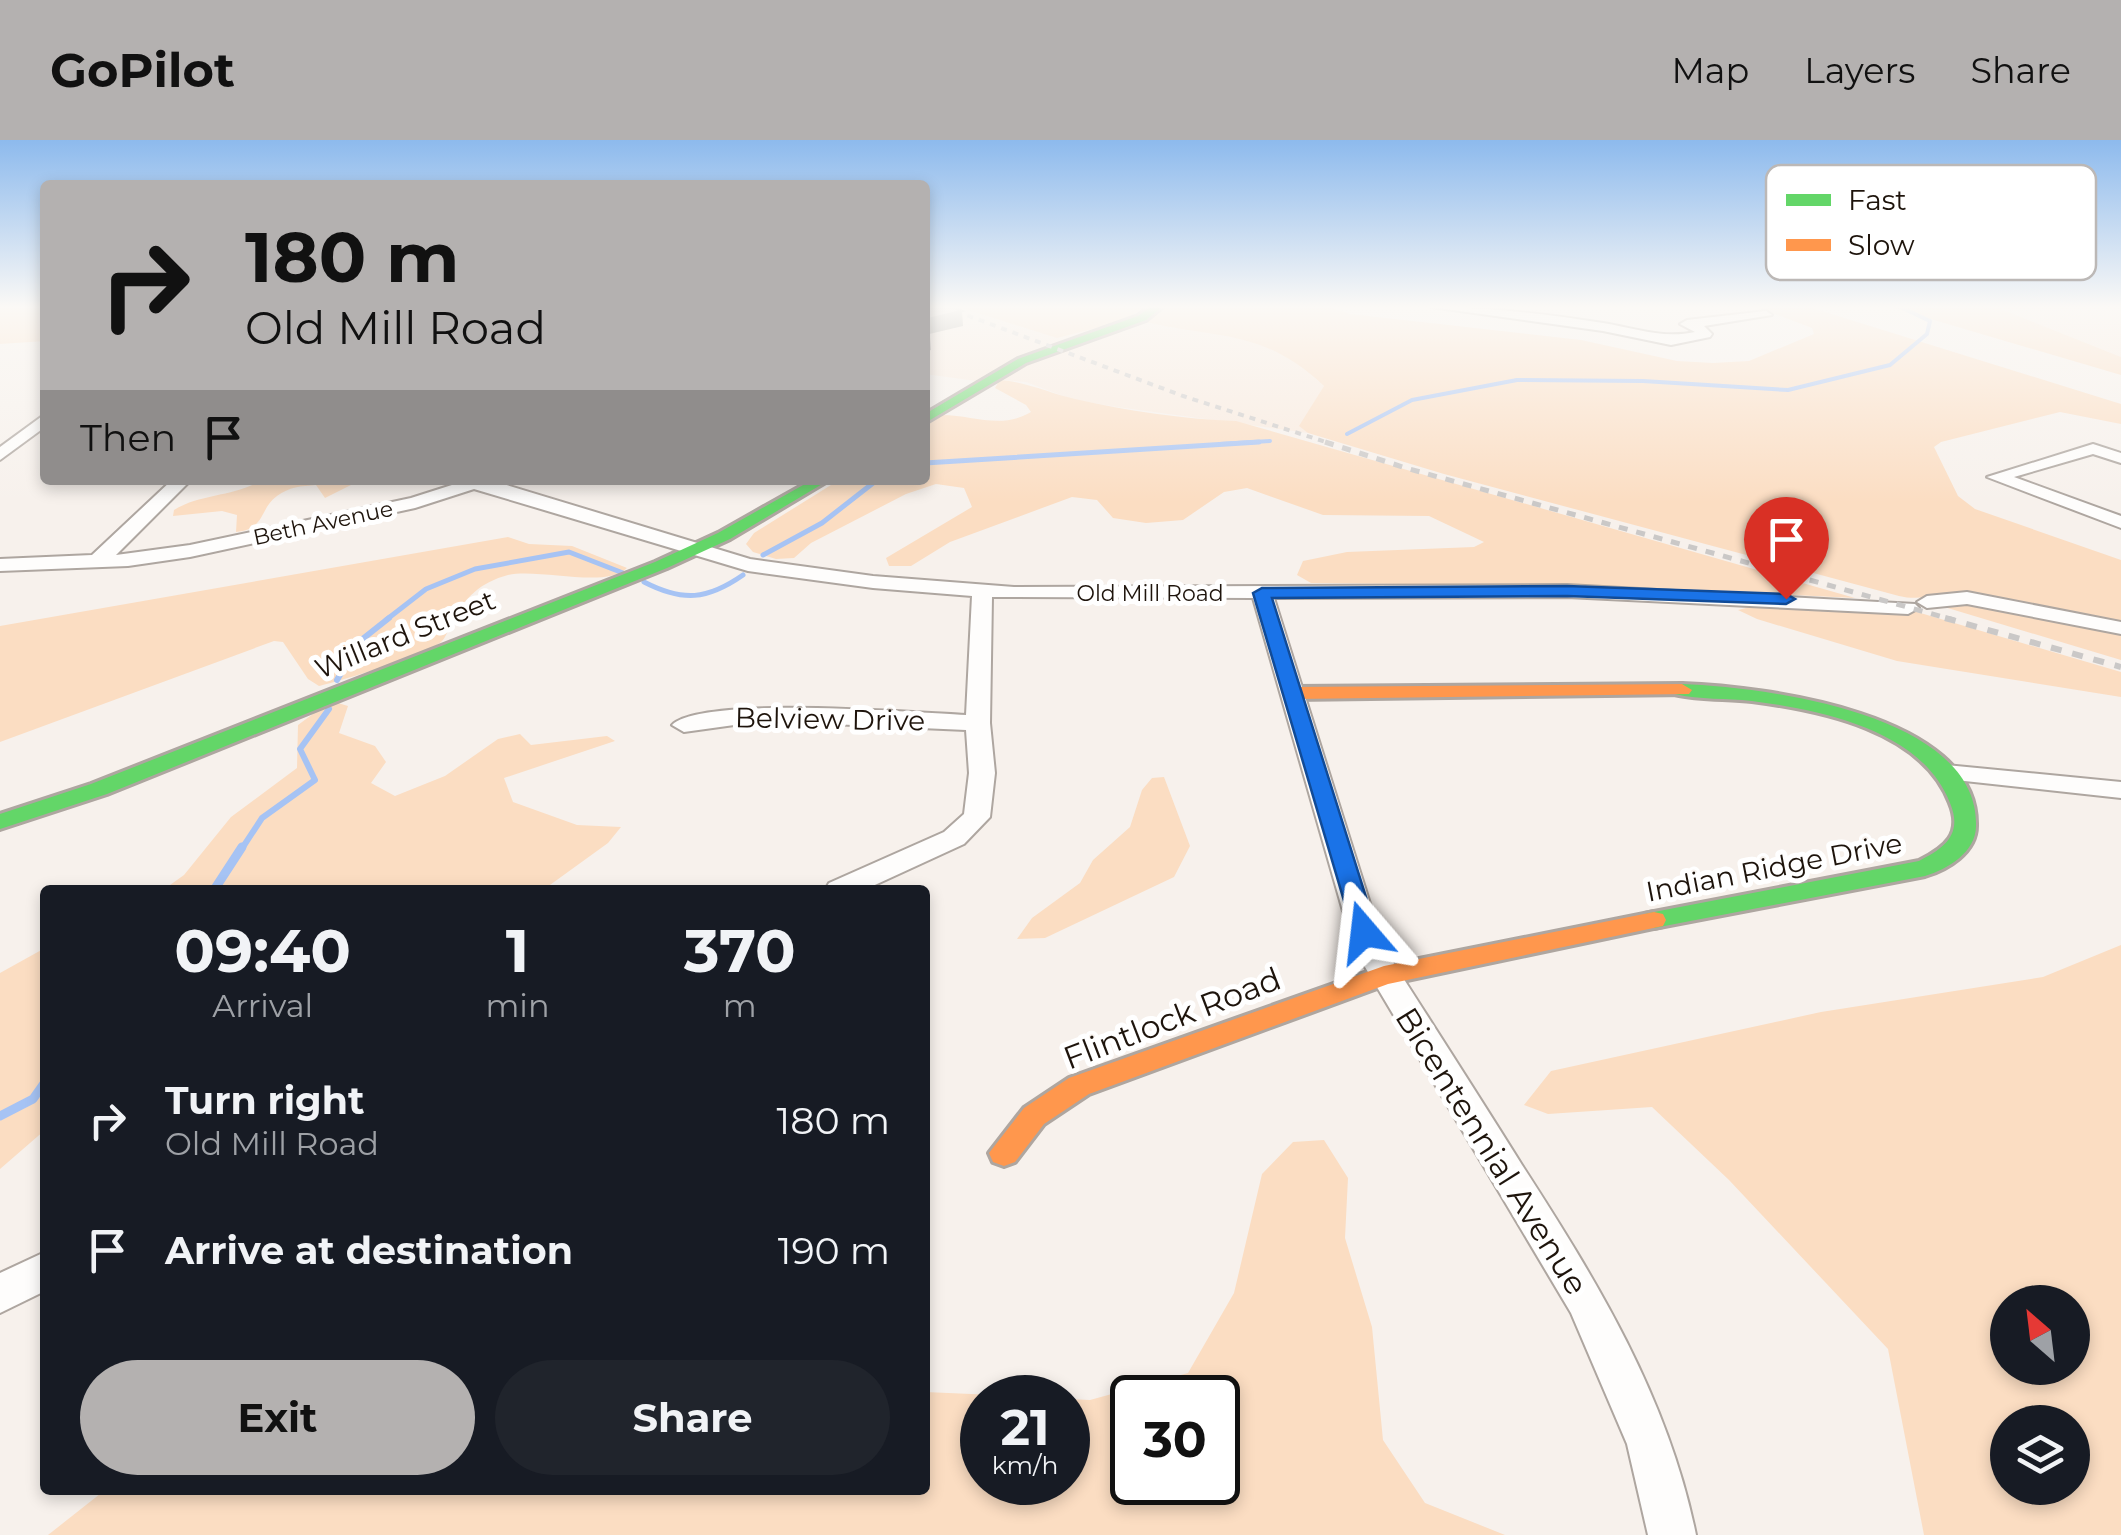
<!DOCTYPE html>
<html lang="en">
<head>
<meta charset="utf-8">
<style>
	body { margin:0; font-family:Montserrat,sans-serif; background:#20242c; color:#f1f3f6; height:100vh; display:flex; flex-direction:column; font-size:38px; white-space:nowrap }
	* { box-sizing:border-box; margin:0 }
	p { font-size:32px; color:#9ea1a6 }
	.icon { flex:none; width:55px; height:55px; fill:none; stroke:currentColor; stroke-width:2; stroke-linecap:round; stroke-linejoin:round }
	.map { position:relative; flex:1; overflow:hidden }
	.details { position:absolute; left:40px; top:745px; width:890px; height:610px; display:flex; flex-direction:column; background:#171b24; border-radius:10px; box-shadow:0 5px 15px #0003 }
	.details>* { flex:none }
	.banner { position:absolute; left:40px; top:40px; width:890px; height:305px; border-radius:10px; box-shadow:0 5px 15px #0003; background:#b4b1b0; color:#111; overflow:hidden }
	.needle { width:65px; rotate:332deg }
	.controls { position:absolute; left:1990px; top:1145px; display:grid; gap:20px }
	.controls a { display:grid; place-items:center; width:100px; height:100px; border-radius:50%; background:#171b24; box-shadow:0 5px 15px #0003; font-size:50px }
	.speed { position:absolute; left:960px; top:1235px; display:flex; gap:20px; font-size:50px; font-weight:700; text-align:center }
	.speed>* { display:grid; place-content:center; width:130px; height:130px; border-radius:50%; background:#171b24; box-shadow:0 5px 15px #0003; line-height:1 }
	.speed small { font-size:25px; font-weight:400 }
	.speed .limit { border:5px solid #111; border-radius:15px; background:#fff; color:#111 }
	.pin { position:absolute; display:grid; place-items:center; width:85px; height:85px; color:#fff; margin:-102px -42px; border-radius:50% 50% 50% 0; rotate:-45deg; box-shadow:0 0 10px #0007 }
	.pin .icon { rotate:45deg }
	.me { position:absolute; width:110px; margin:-55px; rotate:343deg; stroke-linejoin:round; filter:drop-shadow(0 0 8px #0008) }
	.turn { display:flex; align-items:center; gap:35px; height:210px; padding:0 40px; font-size:45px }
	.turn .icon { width:130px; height:130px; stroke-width:2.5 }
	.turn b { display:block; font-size:70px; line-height:85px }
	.then { display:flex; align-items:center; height:95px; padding:0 40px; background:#0003; gap:20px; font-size:38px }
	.eta { display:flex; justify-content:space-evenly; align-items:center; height:170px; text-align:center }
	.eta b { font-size:60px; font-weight:700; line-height:70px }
	.button { display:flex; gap:20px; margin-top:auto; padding:20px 40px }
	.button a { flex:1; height:115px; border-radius:60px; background:#b4b1b0; color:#111; font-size:40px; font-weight:700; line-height:115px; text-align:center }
	.button a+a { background:#20242c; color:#f1f3f6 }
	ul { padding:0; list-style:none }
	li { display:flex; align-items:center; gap:30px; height:130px; padding:0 40px }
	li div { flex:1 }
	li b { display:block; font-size:38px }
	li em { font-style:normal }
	header { display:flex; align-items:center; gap:60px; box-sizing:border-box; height:140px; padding:0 50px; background:#b4b1b0; color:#111 }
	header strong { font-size:48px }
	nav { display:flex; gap:55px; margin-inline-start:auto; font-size:35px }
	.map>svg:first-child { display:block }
	.built { fill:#f9eade }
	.green { fill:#fbddc2; fill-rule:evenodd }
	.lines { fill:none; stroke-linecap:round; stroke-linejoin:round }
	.stream-far3 { stroke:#a6c3f4; stroke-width:4 }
	.stream-far2 { stroke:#a6c3f4; stroke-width:5 }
	.stream-far1 { stroke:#a6c3f4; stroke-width:6 }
	.stream { stroke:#a6c3f4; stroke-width:9 }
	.street-casing { stroke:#aea6a0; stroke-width:4 }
	.fast-casing { stroke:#aea6a0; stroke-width:6 }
	.slow-casing { stroke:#aea6a0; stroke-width:6 }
	.street { fill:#fefdfc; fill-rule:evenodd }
	.fast { fill:#63d668; fill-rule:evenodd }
	.slow { fill:#ff974d; fill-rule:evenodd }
	.rail-far2 { stroke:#cac8c7; stroke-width:4; stroke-dasharray:6 6; stroke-linecap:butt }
	.rail-far1 { stroke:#cac8c7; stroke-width:5; stroke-dasharray:9 9; stroke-linecap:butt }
	.rail { stroke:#cac8c7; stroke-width:6; stroke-dasharray:11 11; stroke-linecap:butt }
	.shaded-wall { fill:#9d9792 }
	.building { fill:#e0d8d1; stroke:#9d9792; stroke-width:2.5 }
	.route { fill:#1a73e8; stroke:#114b97; stroke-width:2.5 }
	.labels { text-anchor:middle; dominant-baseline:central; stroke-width:10; stroke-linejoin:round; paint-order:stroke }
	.far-street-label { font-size:22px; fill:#1e140c; stroke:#fff }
	.street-label { font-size:28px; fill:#1e140c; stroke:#fff }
	.near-street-label { font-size:32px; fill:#1e140c; stroke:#fff }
	.key { fill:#fff; stroke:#bcb8b6; stroke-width:2.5 }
	.key-label { font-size:28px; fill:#1e140c }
</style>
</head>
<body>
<header>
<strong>GoPilot</strong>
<nav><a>Map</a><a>Layers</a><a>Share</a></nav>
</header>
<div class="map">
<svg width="2121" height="1395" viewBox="0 0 2121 1395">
	<rect width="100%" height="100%" fill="#f7f1ec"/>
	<g class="built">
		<polygon points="925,167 1166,167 1148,181 1241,197 1291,218 1324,246 1300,286 1308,293 1117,267 1071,259 1026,242 1001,240 998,244 925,234"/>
		<polygon points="1996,167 2121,167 2121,217"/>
	</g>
	<g class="green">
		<polygon points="0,167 45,167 45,201 0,204"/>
		<polygon points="959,167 1144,167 1123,181 1057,198"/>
		<path d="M1166 167H1329L1350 174 1581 200 1677 221 1713 223 1749 221 1814 194 1812 188 1757 167H1809L2121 264V284L2060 272 1941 302 1934 307 1958 356 1975 369 2121 420V481L1973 453C1948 451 1923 462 1899 456L1444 334 1308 293 1299 286 1324 246C1263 189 1220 199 1146 182Z"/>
		<polygon points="1890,167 1996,167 2121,217 2121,235"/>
		<path d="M1000 240C1027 242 1049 253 1075 259 1128 271 1182 279 1236 281L1855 458 1607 446 1311 443 1297 435 1303 421 1347 412 1474 407 1484 402 1429 376 1323 375 1247 348 1224 352 1183 380 1146 383 1113 378 1097 360 1072 357 950 402 911 426H889L886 418 972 367 964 348 936 344 906 354 811 403 794 418 776 419 753 412 746 404 754 393 839 340H925V285L942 275C973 275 1001 290 1031 272L1026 265 995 248Z"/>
		<path d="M261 340H361L325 358 316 345C301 346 289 347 277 356 259 369 266 389 236 392L237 375 222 371 173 376 174 370C201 353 234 357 261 340Z"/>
		<path d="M508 397 529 404 572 406 627 428C606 449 540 428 508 435 481 442 464 458 452 482 449 487 446 498 441 502 426 515 341 541 319 546L308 539 283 502 274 501 0 602V486Z"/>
		<polygon points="1968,462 2121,491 2121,520 1941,466"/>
		<polygon points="1762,464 1917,472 2121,532 2121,557 1897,521 1757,479 1738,470"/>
		<polygon points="338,563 348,566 339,593 375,606 386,622 371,643 395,656 445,636 498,599 520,594 531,605 607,596 615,601 504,638 513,662 577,685 621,687 608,703 543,750 163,750 184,735 231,677 297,628 298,585 321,568"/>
		<polygon points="1164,637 1190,706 1174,737 1045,798 1017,799 1032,778 1080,743 1093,720 1130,687 1142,650 1152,638"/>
		<path d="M2121 805V1395H1924L1888 1209 1729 1040 1652 967 1548 974 1524 965 1551 931 1821 872 2043 837ZM2008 1162H2072V1228H2008ZM2008 1282H2072V1348H2008Z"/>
		<polygon points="45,808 45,990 0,1029 0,833"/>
		<path d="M1324 1000 1348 1038 1345 1098 1372 1187 1383 1300 1425 1363 1505 1395H48L105 1350H925V1252L1038 1257 982 1258V1342H1068V1259L1090 1260 1188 1233 1234 1153 1262 1034 1293 1002ZM1132 1258H1218V1342H1132Z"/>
	</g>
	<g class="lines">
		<g class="stream-far3">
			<polyline points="1347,294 1412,260 1517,240 1643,241 1788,250 1890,225 1927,194 1930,181 1900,167"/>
			<polyline points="1220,304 1270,301"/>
		</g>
		<g class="stream-far2">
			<polyline points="925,323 1259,302"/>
			<polyline points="763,415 822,383 877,340"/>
			<path d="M644 442C683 462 707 460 743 435"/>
			<polyline points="386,480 426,449 475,429 569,412 623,433"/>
		</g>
		<g class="stream-far1">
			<polyline points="337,540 360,501 389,478"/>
			<polyline points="241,710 262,678 315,640 300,609 329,569"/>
		</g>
		<g class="stream">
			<polyline points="214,750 242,707"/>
			<polyline points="0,976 33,959 45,942"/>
		</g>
		<defs>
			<g id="street">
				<path d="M1431 167C1488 167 1546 174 1603 183 1635 188 1662 199 1695 192L1680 184 1687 180 1766 171 1772 175 1704 186 1712 194 1710 197 1671 205 1603 191Z"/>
				<polygon points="45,274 45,287 0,320 0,307"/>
				<polygon points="2093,304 2121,313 2121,323 2093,314 2014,337 2121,376 2121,388 1987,337"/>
				<path d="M172 340H191L116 415 190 405 411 358 455 344 452 340H490L750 419 873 436 1014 447 1567 445 1915 464 1919 468 1908 474 1567 457 1274 458 1379 792 1391 819C1435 888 1479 956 1522 1025 1597 1141 1668 1257 1696 1395H1648L1627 1304 1571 1173 1362 822 1349 792 1253 458 992 457 990 583 995 633 990 677 964 704 864 750H825L829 743 944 692 964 674 969 633 966 590 763 581 684 592 672 585C700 555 917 573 966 575L972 456 873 448 748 431 474 349 415 368 190 417 128 426 0 431V419L92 415Z"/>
				<polygon points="1967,452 2121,482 2121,494 1967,464 1927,468 1917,462 1927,456"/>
				<polygon points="1946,625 2121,642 2121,658 1937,638 1933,633"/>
				<polygon points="45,1112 45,1151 0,1173 0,1133"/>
			</g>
			<g id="fast">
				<polygon points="1150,167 1162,167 1146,180 1026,223 925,283 925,274 1018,219 1138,176"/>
				<polygon points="812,340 829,340 730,399 667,428 107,654 0,689 0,674 91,644 655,422 718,393"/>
				<path d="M1682 544C1762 547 1979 573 1976 686 1976 712 1948 729 1925 736L1654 788 1645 786 1642 780 1645 774 1654 772 1919 721C1945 708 1963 694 1950 663 1922 590 1821 570 1752 561 1727 558 1700 560 1675 554L1672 550Z"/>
			</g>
			<g id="slow">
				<polygon points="1682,544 1692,550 1689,554 1293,559 1283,553 1293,547"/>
				<polygon points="1654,772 1663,774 1666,780 1663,786 1388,844 1089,954 1044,984 1015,1022 1004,1026 993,1022 989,1013 1024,968 1069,938 1384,826"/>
			</g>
		</defs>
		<use href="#street" class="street-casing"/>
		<use href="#fast" class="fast-casing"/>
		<use href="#slow" class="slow-casing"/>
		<use href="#street" class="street"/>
		<use href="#fast" class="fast"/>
		<use href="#slow" class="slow"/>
		<polyline class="rail-far2" points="945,167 1183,256 1332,304"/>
		<polyline class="rail-far1" points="1325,302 1406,328 1954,480"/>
		<polyline class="rail" points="1945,478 2121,527"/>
	</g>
	<g class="shaded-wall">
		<polygon points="962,171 963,186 925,195 925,180"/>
		<polygon points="930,195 931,210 925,212 925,196"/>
	</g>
	<polygon class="building" points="925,167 953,167 962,171 925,180"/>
	<linearGradient id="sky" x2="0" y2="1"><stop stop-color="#8dbaed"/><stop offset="0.46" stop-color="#fbf9f6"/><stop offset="1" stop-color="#fbf9f6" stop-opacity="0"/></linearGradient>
	<rect width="2121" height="363" fill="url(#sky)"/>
	<polygon class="route" points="1567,446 1786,454 1795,459 1786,464 1567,456 1272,458 1377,792 1373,798 1355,798 1253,453 1262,448"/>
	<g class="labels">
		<g class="far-street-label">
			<text transform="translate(323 383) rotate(-12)">Beth Avenue</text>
			<text x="1150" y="453">Old Mill Road</text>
		</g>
		<g class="street-label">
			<text transform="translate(405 494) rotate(-22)">Willard Street</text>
			<text transform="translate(830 579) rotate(1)">Belview Drive</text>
			<text transform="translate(1774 727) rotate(-11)">Indian Ridge Drive</text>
		</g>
		<g class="near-street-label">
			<text transform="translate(1172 878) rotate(-21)">Flintlock Road</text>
			<text transform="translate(1492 1011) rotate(58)">Bicentennial Avenue</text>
		</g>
	</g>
	<rect x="1766" y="25" width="330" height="115" rx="15" class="key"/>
	<rect x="1786" y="54" width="45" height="12" fill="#63d668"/>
	<rect x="1786" y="99" width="45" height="12" fill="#ff974d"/>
	<g class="key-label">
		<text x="1848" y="70">Fast</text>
		<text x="1848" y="115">Slow</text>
	</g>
</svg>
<div class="controls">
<a><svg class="needle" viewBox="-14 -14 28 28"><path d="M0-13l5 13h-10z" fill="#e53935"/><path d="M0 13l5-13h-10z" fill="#9ea1a6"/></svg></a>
<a><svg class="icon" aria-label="layers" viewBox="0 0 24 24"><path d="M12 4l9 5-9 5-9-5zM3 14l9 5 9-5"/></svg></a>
</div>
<div class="speed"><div>21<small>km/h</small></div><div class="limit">30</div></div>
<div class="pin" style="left:1786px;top:459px;background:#d93025"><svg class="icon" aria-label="arrive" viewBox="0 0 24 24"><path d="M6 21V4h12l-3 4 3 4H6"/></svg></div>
<svg class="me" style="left:1364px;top:792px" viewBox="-20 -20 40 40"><path d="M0-17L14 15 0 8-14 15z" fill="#1a73e8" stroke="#fff" stroke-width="4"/></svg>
<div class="banner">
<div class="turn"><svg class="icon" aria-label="right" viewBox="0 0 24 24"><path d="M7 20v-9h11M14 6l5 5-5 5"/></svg><div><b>180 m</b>Old Mill Road</div></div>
<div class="then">Then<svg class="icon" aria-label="arrive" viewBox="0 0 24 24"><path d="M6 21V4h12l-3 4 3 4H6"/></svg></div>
</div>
<section class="details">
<div class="eta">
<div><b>09:40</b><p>Arrival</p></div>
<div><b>1</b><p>min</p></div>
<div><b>370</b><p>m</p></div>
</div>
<ul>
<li><svg class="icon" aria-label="right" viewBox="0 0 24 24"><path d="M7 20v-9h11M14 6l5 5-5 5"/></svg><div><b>Turn right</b><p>Old Mill Road</p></div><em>180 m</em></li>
<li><svg class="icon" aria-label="arrive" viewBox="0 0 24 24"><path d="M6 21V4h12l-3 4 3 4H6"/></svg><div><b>Arrive at destination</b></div><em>190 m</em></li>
</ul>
<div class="button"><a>Exit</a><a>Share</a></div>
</section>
</div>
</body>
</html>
